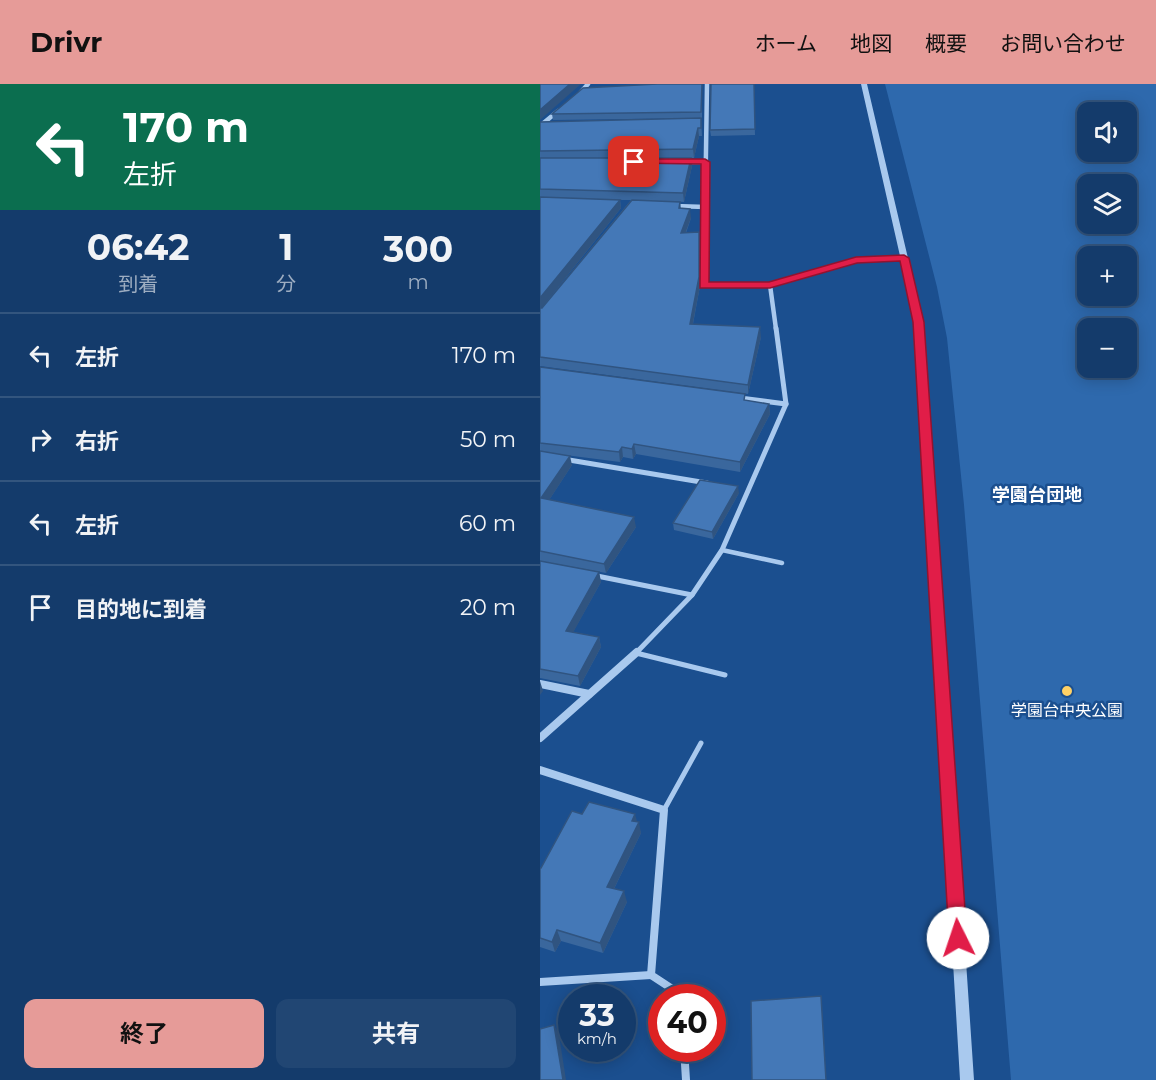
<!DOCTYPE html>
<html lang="ja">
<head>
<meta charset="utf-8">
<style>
	body { margin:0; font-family:Montserrat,"Noto Sans JP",sans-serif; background:#214673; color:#f1f3f6; height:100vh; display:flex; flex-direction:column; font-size:22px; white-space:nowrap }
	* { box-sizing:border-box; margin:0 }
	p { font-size:20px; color:#9dadc1 }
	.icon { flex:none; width:33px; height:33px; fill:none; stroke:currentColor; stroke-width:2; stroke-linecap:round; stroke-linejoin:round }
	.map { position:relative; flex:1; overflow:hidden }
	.drawer { display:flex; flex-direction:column; background:#143b6b; width:540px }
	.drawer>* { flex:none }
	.guide { background:#0b6e4f; color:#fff; overflow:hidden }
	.buttons { position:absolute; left:537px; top:18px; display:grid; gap:12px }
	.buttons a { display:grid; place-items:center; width:60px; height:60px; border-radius:12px; background:#143b6b; box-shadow:0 3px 15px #0003,0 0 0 2px #33557e; font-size:30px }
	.speed { position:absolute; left:18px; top:900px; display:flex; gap:12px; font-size:30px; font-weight:700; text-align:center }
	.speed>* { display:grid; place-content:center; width:78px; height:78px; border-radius:50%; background:#143b6b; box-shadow:0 3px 15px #0003,0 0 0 2px #33557e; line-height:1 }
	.speed small { font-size:15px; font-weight:400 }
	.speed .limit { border:9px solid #d22; background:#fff; color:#111 }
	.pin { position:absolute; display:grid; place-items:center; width:51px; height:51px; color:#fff; margin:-26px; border-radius:12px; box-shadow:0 3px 9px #0006 }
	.me { position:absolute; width:66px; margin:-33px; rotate:356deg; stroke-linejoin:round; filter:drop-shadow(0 0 4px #0008) }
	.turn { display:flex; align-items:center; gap:21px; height:126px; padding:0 24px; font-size:27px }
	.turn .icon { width:78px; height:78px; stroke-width:2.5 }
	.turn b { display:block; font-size:42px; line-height:51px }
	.eta { display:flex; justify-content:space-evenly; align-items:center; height:102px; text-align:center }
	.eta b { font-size:36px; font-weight:700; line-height:42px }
	.action { display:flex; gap:12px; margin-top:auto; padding:12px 24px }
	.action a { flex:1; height:69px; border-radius:12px; background:#e69b98; color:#111; font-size:24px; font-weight:700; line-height:69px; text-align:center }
	.action a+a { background:#214673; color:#f1f3f6 }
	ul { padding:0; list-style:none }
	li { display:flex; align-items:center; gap:18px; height:84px; padding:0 24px; border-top:2px solid #33557e }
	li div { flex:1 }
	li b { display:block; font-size:22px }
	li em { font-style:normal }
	header { display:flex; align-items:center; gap:36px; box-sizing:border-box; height:84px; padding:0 30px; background:#e69b98; color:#111 }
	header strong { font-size:28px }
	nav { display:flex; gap:33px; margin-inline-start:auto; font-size:21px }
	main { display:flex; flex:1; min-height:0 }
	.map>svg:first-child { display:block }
	.green { fill:#2e69ad; fill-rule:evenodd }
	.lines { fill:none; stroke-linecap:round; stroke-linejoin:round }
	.service-far1 { stroke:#a9c9ee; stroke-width:4.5 }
	.service { stroke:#a9c9ee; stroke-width:5 }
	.minor-far2 { stroke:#a9c9ee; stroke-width:4.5 }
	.minor-far1 { stroke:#a9c9ee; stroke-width:5 }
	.minor { stroke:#a9c9ee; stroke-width:8 }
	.tertiary { fill:#a9c9ee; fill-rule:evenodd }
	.wall { fill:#3a679d; fill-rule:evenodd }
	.shaded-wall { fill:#305480 }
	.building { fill:#4478b7; stroke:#305480; stroke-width:1.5 }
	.route { fill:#e11d48; stroke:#92132f; stroke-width:1.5 }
	.poi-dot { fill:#ffd166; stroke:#1b4f8f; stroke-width:2 }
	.labels { text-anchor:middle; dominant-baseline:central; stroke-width:5; stroke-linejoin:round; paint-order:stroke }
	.poi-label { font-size:16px; fill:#fff; stroke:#1b4f8f }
	.neighbourhood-label { font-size:18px; font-weight:bold; fill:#fff; stroke:#1b4f8f }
</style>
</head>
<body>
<header>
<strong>Drivr</strong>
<nav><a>ホーム</a><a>地図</a><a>概要</a><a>お問い合わせ</a></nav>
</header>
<main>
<section class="drawer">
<div class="guide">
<div class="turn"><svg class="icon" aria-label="left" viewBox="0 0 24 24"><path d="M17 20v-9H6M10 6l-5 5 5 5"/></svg><div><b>170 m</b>左折</div></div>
</div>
<div class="eta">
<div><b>06:42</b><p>到着</p></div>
<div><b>1</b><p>分</p></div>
<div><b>300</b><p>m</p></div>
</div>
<ul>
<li><svg class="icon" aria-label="left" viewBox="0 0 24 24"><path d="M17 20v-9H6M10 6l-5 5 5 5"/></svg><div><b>左折</b></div><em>170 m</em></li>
<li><svg class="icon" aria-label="right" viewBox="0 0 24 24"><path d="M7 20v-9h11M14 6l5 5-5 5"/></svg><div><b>右折</b></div><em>50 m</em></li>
<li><svg class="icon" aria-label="left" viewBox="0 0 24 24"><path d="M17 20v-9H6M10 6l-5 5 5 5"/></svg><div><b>左折</b></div><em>60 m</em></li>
<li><svg class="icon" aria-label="arrive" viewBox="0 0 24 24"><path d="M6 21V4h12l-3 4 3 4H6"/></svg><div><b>目的地に到着</b></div><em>20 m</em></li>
</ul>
<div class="action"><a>終了</a><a>共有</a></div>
</section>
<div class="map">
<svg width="616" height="996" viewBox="0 0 616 996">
	<rect width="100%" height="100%" fill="#1b4f8f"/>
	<path class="green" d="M345 0H616V996H471L424 421 407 254 397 203ZM548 28H586V68H548ZM548 100H586V140H548ZM548 172H586V212H548ZM548 244H586V284H548Z"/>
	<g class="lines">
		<polyline class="service-far1" points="182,466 242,479"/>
		<g class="service">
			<polyline points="96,569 185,591"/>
			<polyline points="124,726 161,659"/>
		</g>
		<g class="minor-far2">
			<polyline points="167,0 164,201 230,201 236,245"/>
			<polyline points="40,9 48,0"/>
			<polyline points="0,42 18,27"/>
			<polyline points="145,78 165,78"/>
			<polyline points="134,122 166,123"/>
			<polyline points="230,201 316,176 364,173"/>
		</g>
		<g class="minor-far1">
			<polyline points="236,244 246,320"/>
			<polyline points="23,375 167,399"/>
			<polyline points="52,491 152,511"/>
			<polyline points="96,569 152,511 182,466 246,320 200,314"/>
		</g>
		<g class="minor">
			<polyline points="0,600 49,610"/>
			<polyline points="0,654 97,568"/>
			<polyline points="0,686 124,726 111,891 140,910 140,914"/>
			<polyline points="0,898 111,891"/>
			<polyline points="144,964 146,996"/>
		</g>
		<polygon class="tertiary" points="321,0 327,0 383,238 434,996 420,996 375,238"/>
	</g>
	<g class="wall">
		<polygon points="117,0 162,0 162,34 13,36 12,30"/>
		<polygon points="214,0 215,51 171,52 170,46"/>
		<path d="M161 34 162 52H159L154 74H125H151L152 82 144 118 130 117 140 118 141 124 151 134 146 149 160 157V202L153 240 221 253 208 310 0 282V38ZM80 116H91L4 221 81 124Z"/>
		<polygon points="0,283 229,320 230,330 200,388 96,370 93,375 83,373 80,378 25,371 32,381 9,416 96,443 66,489 0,477"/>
		<polygon points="199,409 173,455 134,446 133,439"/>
		<polygon points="0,477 59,488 61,498 33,548 59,553 61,563 40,602 0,594"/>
		<polygon points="42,730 97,738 101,749 74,805 87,818 63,869 21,857 15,868 0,863 0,784 1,784"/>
	</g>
	<g class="shaded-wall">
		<polygon points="30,0 41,0 0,36 0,26"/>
		<polygon points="158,44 159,52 154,74 153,65"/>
		<polygon points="151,74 152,82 144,118 143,109"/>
		<polygon points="80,116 81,124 0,226 0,214"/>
		<polygon points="150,125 151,134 142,158 141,149"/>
		<polygon points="159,148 160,157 160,202 151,249 150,240"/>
		<polygon points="220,243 221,253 208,310 208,301"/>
		<polygon points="229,320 230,330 200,388 200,378"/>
		<polygon points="94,360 96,370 93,375 92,365"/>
		<polygon points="82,363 83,373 80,378 79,368"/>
		<polygon points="30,372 32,381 4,424 1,414"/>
		<polygon points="198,402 199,409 173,455 172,448"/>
		<polygon points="94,433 96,443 66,489 64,480"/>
		<polygon points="59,488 61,498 29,556 26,547"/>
		<polygon points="59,553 61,563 40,602 38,592"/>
		<polygon points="0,597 3,607 0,611"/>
		<polygon points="95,730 98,741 99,738 101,749 70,813 67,803"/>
		<polygon points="84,807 87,818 63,869 60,859"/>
		<polygon points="17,846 21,857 15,868 12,858"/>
		<polygon points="14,941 19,951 26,996 23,996"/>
	</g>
	<g class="building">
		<polygon points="0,0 30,0 0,26"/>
		<polygon points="117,0 162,0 161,28 12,30 43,4"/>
		<polygon points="171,0 214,0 215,45 170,46"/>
		<polygon points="161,34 161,44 158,44 153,65 0,67 0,38"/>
		<polygon points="0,74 151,74 143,109 0,105"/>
		<polygon points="0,113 80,116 0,214"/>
		<polygon points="92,116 140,118 139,124 150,125 141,149 159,148 159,193 150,240 220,243 208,301 0,273 0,224 2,224"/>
		<polygon points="0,283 205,310 204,316 229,320 200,378 94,360 92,365 82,363 79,368 0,359"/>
		<polygon points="0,367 30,372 1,414 94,433 64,480 0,467"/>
		<polygon points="160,396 198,402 172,448 133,439"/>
		<polygon points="0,477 59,488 26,547 59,553 38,592 0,585"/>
		<polygon points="49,718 95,730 92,737 99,738 67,803 84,807 60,859 17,846 12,858 0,854 0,784 1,784 32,727 42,730"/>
		<polygon points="281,912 286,996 212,996 211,917"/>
		<polygon points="14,941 23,996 0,996 0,945"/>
	</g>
	<polygon class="route" points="94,75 165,75 170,78 169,198 229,198 316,173 364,171 369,174 384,238 427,854 424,860 418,862 412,860 409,854 373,238 360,177 317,179 230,204 160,204 161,80 91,79 90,78"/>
	<circle class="poi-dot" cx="527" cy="607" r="6"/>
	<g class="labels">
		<g class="poi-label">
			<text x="527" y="626">学園台中央公園</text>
		</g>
		<g class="neighbourhood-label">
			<text x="497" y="411">学園台団地</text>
		</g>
	</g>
</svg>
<div class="buttons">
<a><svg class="icon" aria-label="sound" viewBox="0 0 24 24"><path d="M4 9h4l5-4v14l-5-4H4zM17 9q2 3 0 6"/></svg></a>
<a><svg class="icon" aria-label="layers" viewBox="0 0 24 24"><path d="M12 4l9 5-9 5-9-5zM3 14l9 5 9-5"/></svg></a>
<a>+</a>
<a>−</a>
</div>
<div class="speed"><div>33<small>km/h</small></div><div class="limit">40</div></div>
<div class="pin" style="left:94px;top:78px;background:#d93025"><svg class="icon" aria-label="arrive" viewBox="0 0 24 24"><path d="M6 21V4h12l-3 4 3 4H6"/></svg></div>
<svg class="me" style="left:418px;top:854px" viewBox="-20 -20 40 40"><circle r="19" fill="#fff"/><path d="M0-13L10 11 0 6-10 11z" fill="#e11d48"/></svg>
</div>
</main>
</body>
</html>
